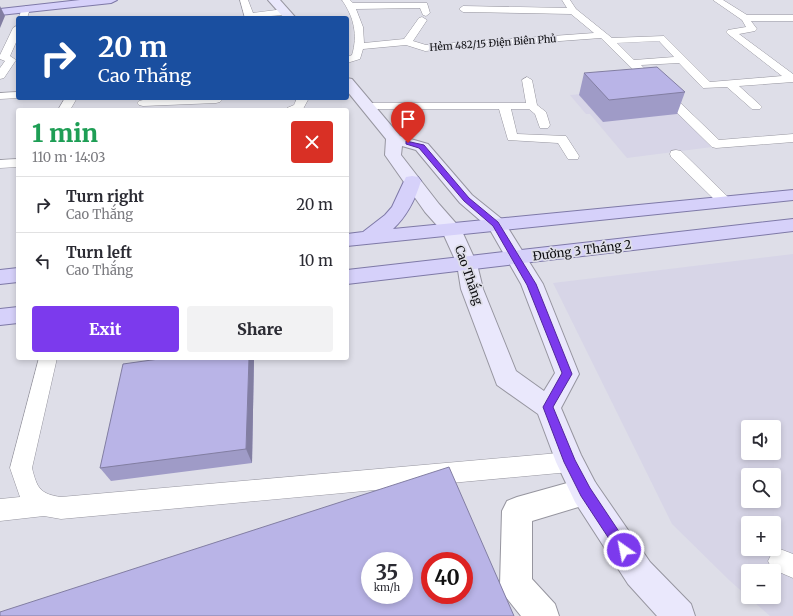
<!DOCTYPE html>
<html lang="en">
<head>
<meta charset="utf-8">
<style>
	body { margin:0; font-family:Merriweather,serif; background:#f2f2f3; color:#2b2b33; height:100vh; display:flex; flex-direction:column; font-size:15px; white-space:nowrap }
	* { box-sizing:border-box; margin:0 }
	p { font-size:13px; color:#7c7c81 }
	.icon { flex:none; width:22px; height:22px; fill:none; stroke:currentColor; stroke-width:2; stroke-linecap:round; stroke-linejoin:round }
	.map { position:relative; flex:1; overflow:hidden }
	.sheet { position:absolute; left:16px; top:108px; width:333px; height:252px; display:flex; flex-direction:column; background:#fff; border-radius:4px; box-shadow:0 2px 6px #0003 }
	.sheet>* { flex:none }
	.hud { position:absolute; left:16px; top:16px; width:333px; height:84px; border-radius:4px; box-shadow:0 2px 6px #0003; background:#1a4fa0; color:#fff; overflow:hidden }
	.controls { position:absolute; left:741px; top:420px; display:grid; gap:8px }
	.controls a { display:grid; place-items:center; width:40px; height:40px; border-radius:4px; background:#fff; box-shadow:0 2px 6px #0003; font-size:20px }
	.speed { position:absolute; left:361px; top:552px; display:flex; gap:8px; font-size:20px; font-weight:700; text-align:center }
	.speed>* { display:grid; place-content:center; width:52px; height:52px; border-radius:50%; background:#fff; box-shadow:0 2px 6px #0003; line-height:1 }
	.speed small { font-size:10px; font-weight:400 }
	.speed .limit { border:6px solid #d22; background:#fff; color:#111 }
	.pin { position:absolute; display:grid; place-items:center; width:34px; height:34px; color:#fff; margin:-41px -17px; border-radius:50% 50% 50% 0; rotate:-45deg; box-shadow:0 0 4px #0007 }
	.pin .icon { rotate:45deg }
	.me { position:absolute; width:44px; margin:-22px; rotate:327deg; stroke-linejoin:round; filter:drop-shadow(0 0 3px #0008) }
	.turn { display:flex; align-items:center; gap:14px; height:84px; padding:0 16px; font-size:18px }
	.turn .icon { width:52px; height:52px; stroke-width:2.5 }
	.turn b { display:block; font-size:28px; line-height:34px }
	.round { display:grid; place-items:center; flex:none; width:42px; height:42px; border-radius:4px; background:#f2f2f3 }
	.summary { display:flex; align-items:center; justify-content:space-between; height:68px; padding:0 16px }
	h1 { font-size:24px; font-weight:800; line-height:30px; color:#1e9e55 }
	.primary-button { display:flex; gap:8px; margin-top:auto; padding:8px 16px }
	.primary-button a { flex:1; height:46px; border-radius:4px; background:#7c3aed; color:#fff; font-size:16px; font-weight:800; line-height:46px; text-align:center }
	.primary-button a+a { background:#f2f2f3; color:#2b2b33 }
	ul { padding:0; list-style:none }
	li { display:flex; align-items:center; gap:12px; height:56px; padding:0 16px; border-top:1px solid #e1e1e2 }
	li div { flex:1 }
	li b { display:block; font-size:15px }
	li em { font-style:normal }
	.map>svg:first-child { display:block }
	.built { fill:#d7d5e7; fill-rule:evenodd }
	.lines { fill:none; stroke-linecap:round; stroke-linejoin:round }
	.lane-casing { stroke:#96959f; stroke-width:1 }
	.street-casing { stroke:#96959f; stroke-width:2 }
	.secondary-casing { stroke:#96959f; stroke-width:2 }
	.primary-casing { stroke:#7e79a7; stroke-width:2 }
	.lane { fill:#fff; fill-rule:evenodd }
	.street { fill:#fff; fill-rule:evenodd }
	.secondary { fill:#eae8fc; fill-rule:evenodd }
	.primary { fill:#d6d1fa; fill-rule:evenodd }
	.wall { fill:#9f9bc7 }
	.shaded-wall { fill:#827ea2 }
	.building { fill:#b9b4e7; stroke:#827ea2; fill-rule:evenodd }
	.route { fill:#7c3aed; stroke:#51269a }
	.labels { text-anchor:middle; dominant-baseline:central; stroke-width:3.5; stroke-linejoin:round; paint-order:stroke }
	.far-street-label { font-size:10px; fill:#0f0f13; stroke:#dedee8 }
	.street-label { font-size:12px; fill:#0f0f13; stroke:#dedee8 }
</style>
</head>
<body>
<div class="map">
<svg width="793" height="616" viewBox="0 0 793 616">
	<rect width="100%" height="100%" fill="#dedee8"/>
	<g class="built">
		<polygon points="651,88 712,147 627,158 590,114 586,114 570,95"/>
		<path d="M793 254V616H770L748 597H774V571H748V597L729 580 672 524 553 283ZM748 427H774V453H748ZM748 475H774V501H748ZM748 523H774V549H748Z"/>
	</g>
	<g class="lines">
		<defs>
			<g id="lane">
				<polygon points="240,0 248,0 253,13 284,9 288,12 284,15 245,18"/>
				<path d="M342 0H350L353 3H427L430 13 426 16 423 15 420 8 356 9 363 27 364 43 404 39 419 18 422 17 427 20 413 41 426 45 594 33 571 14 463 12 459 9 463 6 567 8 562 0H570L576 9 612 38 664 36 710 82 782 76 728 34 726 32 728 30 746 27 742 20 713 0H723L747 15H793V21H751L757 29 755 31 739 34 793 74V82L739 86 760 105 762 107 760 109H752L727 87 703 88 679 63 641 65 719 140 793 134V142L716 148 712 147 601 38 425 51 406 45 363 49 360 59 347 63V57L352 55C358 35 354 17 342 0ZM659 41 674 57 634 60 617 43Z"/>
				<polygon points="26,6 30,9 27,18 18,19 22,9"/>
				<polygon points="18,25 18,38 10,56 16,60 4,78 0,79 0,68 5,61 0,59 0,55 13,28"/>
				<polygon points="527,77 532,80 537,105 546,112 550,125 548,128 540,128 535,114 529,109 511,109 517,134 566,136 579,156 578,159 568,159 558,143 508,140 499,109 367,109 363,108 361,106 363,104 367,103 526,103 522,80"/>
				<polygon points="18,92 18,98 19,98 0,99 0,93"/>
				<polygon points="65,98 77,98 70,110 58,110"/>
				<polygon points="182,98 220,98 222,100 220,102 216,103 143,106 139,105 137,103 139,101 143,100"/>
				<polygon points="297,98 309,98 303,109 285,110 287,108 294,105"/>
				<polygon points="676,150 681,151 730,199 732,202 730,205 725,206 720,205 671,157 670,154 671,151"/>
				<polygon points="18,159 18,167 0,168 0,160"/>
				<path d="M39 358H57L32 468C37 488 40 494 61 497L570 452 578 455 581 462 578 469 570 472 61 519 44 516 0 521V499L20 497 10 468Z"/>
				<polygon points="780,549 793,554 793,578 772,569 768,561 772,553"/>
			</g>
			<polygon id="street" points="585,478 595,482 599,492 595,502 532,521 532,579 555,604 559,616 521,616 505,596 500,585 502,511 507,501 517,497"/>
			<g id="secondary">
				<polygon points="268,0 280,0 296,18 284,18"/>
				<path d="M347 78 352 79 400 136 428 144 472 195 503 220 543 284 579 374 561 408 581 455 595 482 650 562 691 604 695 616H657L628 584 575 502 556 462 538 414 497 385 461 289 457 264 442 231 425 212 385 155 386 139 347 91ZM402 146 416 150 460 203 489 228 521 284 555 373 544 391 516 371 483 289 477 264 461 229 439 204 401 155Z"/>
			</g>
			<g id="primary">
				<polygon points="80,0 117,0 111,3 0,15 0,9"/>
				<path d="M412 176 418 177 421 181C415 200 407 216 393 229L793 190V200L347 246V234L363 232 385 215 392 207 406 177Z"/>
				<polygon points="793,219 793,231 347,284 347,270"/>
				<polygon points="18,268 18,282 0,284 0,270"/>
				<polygon points="18,307 18,323 0,325 0,309"/>
			</g>
		</defs>
		<use href="#lane" class="lane-casing"/>
		<use href="#street" class="street-casing"/>
		<use href="#secondary" class="secondary-casing"/>
		<use href="#primary" class="primary-casing"/>
		<use href="#lane" class="lane"/>
		<use href="#street" class="street"/>
		<use href="#secondary" class="secondary"/>
		<use href="#primary" class="primary"/>
	</g>
	<g class="wall">
		<polygon points="584,73 685,92 677,114 603,122 579,95"/>
		<polygon points="166,358 254,358 252,463 111,481 100,468"/>
	</g>
	<g class="shaded-wall">
		<polygon points="0,6 5,16 0,28"/>
		<polygon points="249,358 254,358 252,463 246,449"/>
	</g>
	<g class="building">
		<polygon points="657,67 685,92 609,100 584,73"/>
		<polygon points="166,358 249,358 246,449 100,468 123,364"/>
		<path d="M449 467 514 616H0V612ZM370 561H404V595H370ZM430 561H464V595H430Z"/>
	</g>
	<polygon class="route" points="406,141 424,145 469,198 498,222 536,284 572,374 553,407 575,460 590,488 628,545 630,550 628,554 624,556 619,554 581,496 564,462 543,407 562,373 527,285 493,226 464,201 419,148 406,144"/>
	<g class="labels">
		<g class="far-street-label">
			<text transform="translate(493 43) rotate(-4)">Hẻm 482/15 Điện Biên Phủ</text>
		</g>
		<g class="street-label">
			<text transform="translate(582 250) rotate(-7)">Đường 3 Tháng 2</text>
			<text transform="translate(469 275) rotate(71)">Cao Thắng</text>
		</g>
	</g>
</svg>
<div class="controls">
<a><svg class="icon" aria-label="sound" viewBox="0 0 24 24"><path d="M4 9h4l5-4v14l-5-4H4zM17 9q2 3 0 6"/></svg></a>
<a><svg class="icon" aria-label="search" viewBox="0 0 24 24"><circle cx="10" cy="10" r="6"/><path d="M15 15l6 6"/></svg></a>
<a>+</a>
<a>−</a>
</div>
<div class="speed"><div>35<small>km/h</small></div><div class="limit">40</div></div>
<div class="pin" style="left:408px;top:143px;background:#d93025"><svg class="icon" aria-label="arrive" viewBox="0 0 24 24"><path d="M6 21V4h12l-3 4 3 4H6"/></svg></div>
<svg class="me" style="left:624px;top:550px" viewBox="-20 -20 40 40"><circle r="17" fill="#7c3aed" stroke="#fff" stroke-width="3"/><path d="M0-11L8 9 0 5-8 9z" fill="#fff"/></svg>
<div class="hud">
<div class="turn"><svg class="icon" aria-label="right" viewBox="0 0 24 24"><path d="M7 20v-9h11M14 6l5 5-5 5"/></svg><div><b>20 m</b>Cao Thắng</div></div>
</div>
<section class="sheet">
<div class="summary"><div><h1>1 min</h1><p>110 m · 14:03</p></div><a class="round" style="background:#d93025;color:#fff"><svg class="icon" aria-label="close" viewBox="0 0 24 24"><path d="M6 6l12 12M18 6L6 18"/></svg></a></div>
<ul>
<li><svg class="icon" aria-label="right" viewBox="0 0 24 24"><path d="M7 20v-9h11M14 6l5 5-5 5"/></svg><div><b>Turn right</b><p>Cao Thắng</p></div><em>20 m</em></li>
<li><svg class="icon" aria-label="left" viewBox="0 0 24 24"><path d="M17 20v-9H6M10 6l-5 5 5 5"/></svg><div><b>Turn left</b><p>Cao Thắng</p></div><em>10 m</em></li>
</ul>
<div class="primary-button"><a>Exit</a><a>Share</a></div>
</section>
</div>
</body>
</html>
